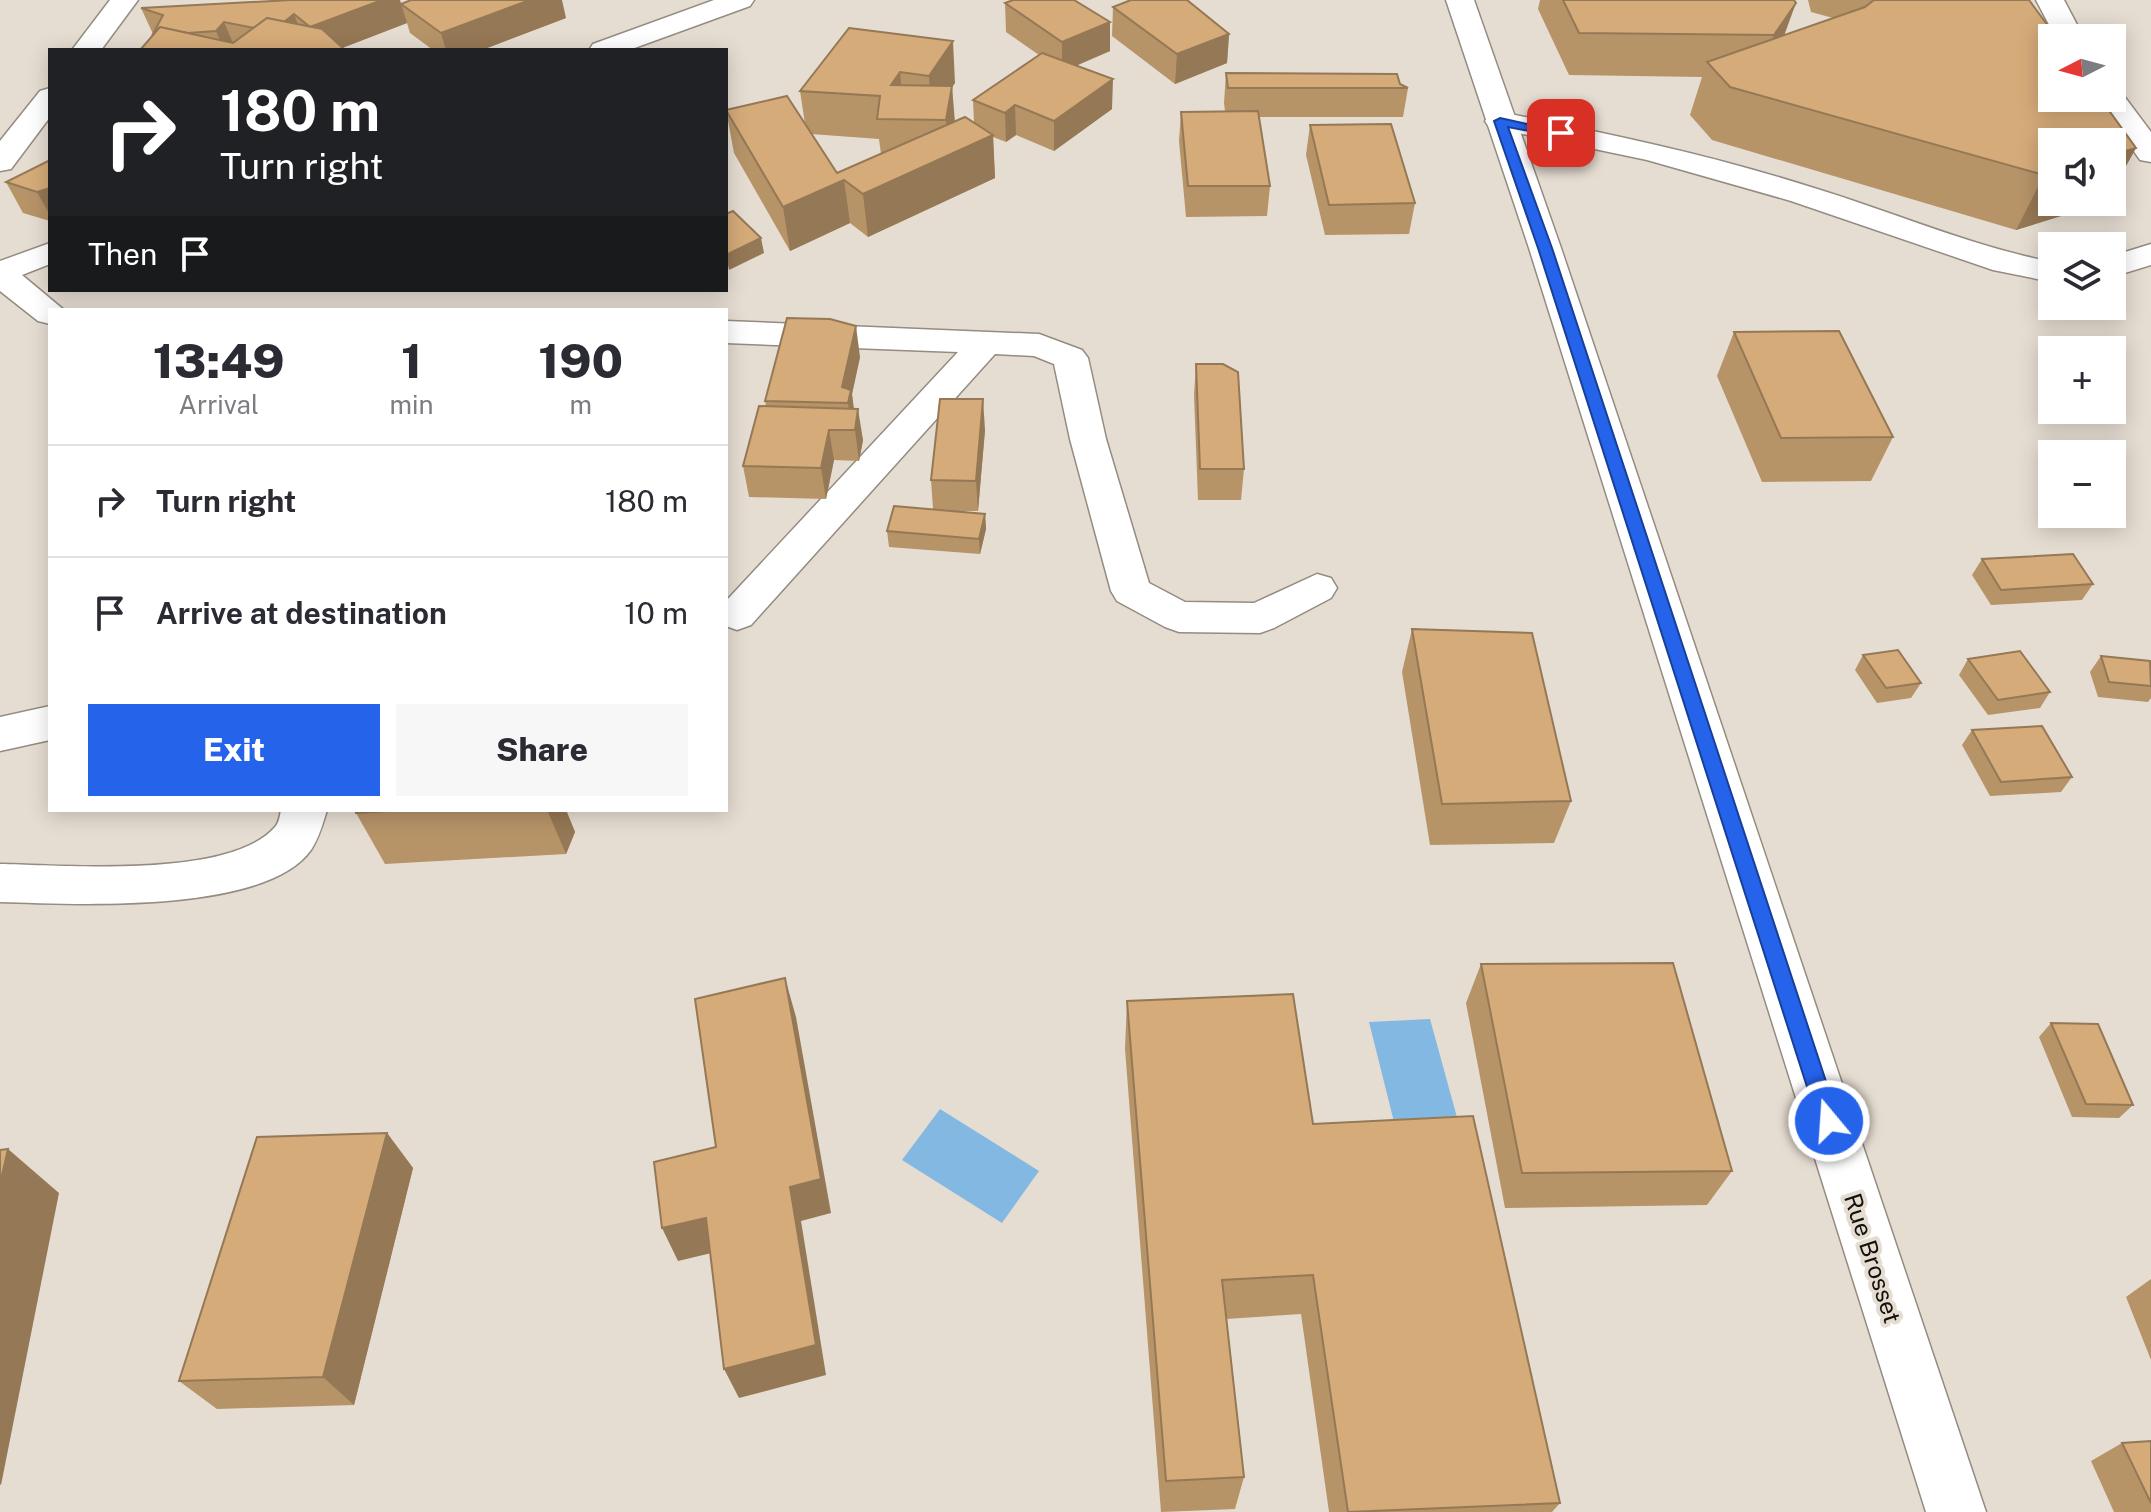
<!DOCTYPE html>
<html lang="en">
<head>
<meta charset="utf-8">
<style>
	body { margin:0; font-family:"Public Sans",sans-serif; background:#f7f7f7; color:#2b2b33; height:100vh; display:flex; flex-direction:column; font-size:30px; white-space:nowrap }
	* { box-sizing:border-box; margin:0 }
	p { font-size:26px; color:#7c7c81 }
	.icon { flex:none; width:44px; height:44px; fill:none; stroke:currentColor; stroke-width:2; stroke-linecap:round; stroke-linejoin:round }
	.map { position:relative; flex:1; overflow:hidden }
	.panel { position:absolute; left:48px; top:308px; width:680px; height:504px; display:flex; flex-direction:column; background:#fff; border-radius:0px; box-shadow:0 4px 20px #0003 }
	.panel>* { flex:none }
	.banner { position:absolute; left:48px; top:48px; width:680px; height:244px; border-radius:0px; box-shadow:0 4px 20px #0003; background:#202124; color:#fff; overflow:hidden }
	.needle { width:52px; rotate:264deg }
	.buttons { position:absolute; left:2038px; top:24px; display:grid; gap:16px }
	.buttons a { display:grid; place-items:center; width:88px; height:88px; border-radius:0px; background:#fff; box-shadow:0 4px 20px #0003; font-size:40px }
	.pin { position:absolute; display:grid; place-items:center; width:68px; height:68px; color:#fff; margin:-34px; border-radius:16px; box-shadow:0 4px 12px #0006 }
	.me { position:absolute; width:88px; margin:-44px; rotate:342deg; stroke-linejoin:round; filter:drop-shadow(0 0 6px #0008) }
	.turn { display:flex; align-items:center; gap:28px; height:168px; padding:0 40px; font-size:36px }
	.turn .icon { width:104px; height:104px; stroke-width:2.5 }
	.turn b { display:block; font-size:56px; line-height:68px }
	.then { display:flex; align-items:center; height:76px; padding:0 40px; background:#0003; gap:16px; font-size:30px }
	.eta { display:flex; justify-content:space-evenly; align-items:center; height:136px; text-align:center }
	.eta b { font-size:48px; font-weight:800; line-height:56px }
	.button { display:flex; gap:16px; margin-top:auto; padding:16px 40px }
	.button a { flex:1; height:92px; border-radius:0px; background:#2563eb; color:#fff; font-size:32px; font-weight:800; line-height:92px; text-align:center }
	.button a+a { background:#f7f7f7; color:#2b2b33 }
	ul { padding:0; list-style:none }
	li { display:flex; align-items:center; gap:24px; height:112px; padding:0 40px; border-top:2px solid #e1e1e2 }
	li div { flex:1 }
	li b { display:block; font-size:30px }
	li em { font-style:normal }
	.map>svg:first-child { display:block }
	.water { fill:#83b8e2 }
	.lines { fill:none; stroke-linecap:round; stroke-linejoin:round }
	.minor-casing { stroke:#948b81; stroke-width:3 }
	.major-casing { stroke:#948b81; stroke-width:3 }
	.minor { fill:#fff; fill-rule:evenodd }
	.major { fill:#fff; fill-rule:evenodd }
	.wall { fill:#b79368; fill-rule:evenodd }
	.shaded-wall { fill:#957855 }
	.building { fill:#d5ab79; stroke:#957855; stroke-width:2 }
	.route { fill:#2563eb; stroke:#184099; stroke-width:2 }
	.labels { text-anchor:middle; dominant-baseline:central; stroke-width:8; stroke-linejoin:round; paint-order:stroke }
	.street-label { font-size:24px; fill:#14110d; stroke:#e6ddd2 }
</style>
</head>
<body>
<div class="map">
<svg width="2151" height="1512" viewBox="0 0 2151 1512">
	<rect width="100%" height="100%" fill="#e6ddd2"/>
	<g class="water">
		<polygon points="1430,1019 1458,1121 1396,1130 1369,1022"/>
		<polygon points="940,1109 1039,1171 1002,1223 902,1160"/>
	</g>
	<g class="lines">
		<defs>
			<g id="minor">
				<polygon points="110,0 138,0 101,50 72,50"/>
				<polygon points="714,0 754,0 750,6 629,50 589,50 593,44"/>
				<polygon points="2036,0 2064,0 2084,38 2056,38"/>
				<polygon points="50,88 50,117 11,169 0,171 0,141 40,91"/>
				<polygon points="2112,89 2121,92 2151,132 2151,162 2140,160 2096,98 2112,98"/>
				<path d="M1500 112C1606 133 1711 155 1814 188 1893 212 1970 246 2052 262V282L1993 270 1791 201 1647 160 1489 127 1485 121 1489 115Z"/>
				<polygon points="50,243 50,264 22,275 64,310 50,310 50,324 38,321 0,291 0,261"/>
				<polygon points="2151,244 2151,265 2112,277 2112,256"/>
				<polygon points="726,321 1039,334 1082,350 1088,358 1106,439 1149,583 1185,602 1254,603 1317,574 1331,578 1337,588 1331,598 1274,628 1260,633 1179,632 1165,627 1117,601 1111,591 1070,439 1054,364 1034,356 995,354 751,625 737,630 726,626 726,601 958,352 726,343"/>
				<polygon points="50,706 50,740 0,751 0,717"/>
				<path d="M281 810H327C323 823 319 838 311 850 264 915 73 904 0 902V864C65 865 230 879 275 827 279 823 280 815 281 810Z"/>
			</g>
			<polygon id="major" points="1446,0 1474,0 1561,248 1986,1512 1926,1512 1529,248"/>
		</defs>
		<use href="#minor" class="minor-casing"/>
		<use href="#major" class="major-casing"/>
		<use href="#minor" class="minor"/>
		<use href="#major" class="major"/>
	</g>
	<g class="wall">
		<polygon points="1129,0 1187,0 1229,34 1227,63 1175,84 1112,36 1113,7"/>
		<polygon points="1540,0 1794,0 1784,35 1833,18 1811,12 1808,0 2029,0 2136,148 2112,191 2112,142 2052,202 2106,202 2016,230 1712,140 1690,115 1702,77 1569,75 1538,9"/>
		<path d="M1005 3 1110 51 1076 65 1112 109 1054 151 1016 135 1006 142 993 137 995 178 868 237 850 223 790 251 734 153 726 110 805 124 800 91 849 28 955 83 952 87 955 121 974 122 973 100 1039 55 1006 32ZM811 134 879 139 881 154 837 173Z"/>
		<polygon points="401,4 566,18 482,50 433,50 410,33 407,23 342,48 140,50 153,34 141,8"/>
		<polygon points="1226,73 1400,84 1408,88 1403,117 1259,117 1270,186 1267,216 1186,217 1179,141 1181,112 1225,111 1224,103"/>
		<polygon points="1310,125 1415,203 1409,234 1325,235 1306,155"/>
		<polygon points="50,160 50,221 23,213 6,182"/>
		<polygon points="1734,332 1893,437 1871,481 1762,482 1717,376"/>
		<polygon points="860,357 852,394 854,409 863,440 859,461 834,460 826,499 749,497 743,466 766,406 765,401"/>
		<polygon points="1196,364 1244,469 1241,500 1198,500 1194,395"/>
		<polygon points="985,430 978,511 948,511 985,514 986,529 980,554 889,547 887,531 933,509 931,480"/>
		<polygon points="1982,559 2093,584 2082,600 1991,605 1972,575"/>
		<polygon points="1412,629 1571,801 1554,843 1430,845 1402,672"/>
		<polygon points="1863,655 1921,683 1911,698 1877,703 1855,670"/>
		<polygon points="2101,656 2151,663 2151,698 2148,702 2098,697 2090,672"/>
		<polygon points="1968,659 2050,692 2040,708 1988,715 1959,675"/>
		<polygon points="1972,730 2072,777 2061,792 1990,796 1962,745"/>
		<polygon points="356,810 566,810 575,832 566,854 385,864 356,813"/>
		<polygon points="1481,964 1732,1171 1707,1205 1505,1208 1466,1003"/>
		<polygon points="1127,1001 1313,1124 1560,1503 1552,1512 1329,1512 1301,1314 1226,1319 1244,1477 1235,1509 1161,1512 1125,1049"/>
		<polygon points="2051,1023 2133,1105 2119,1118 2072,1117 2039,1037"/>
		<polygon points="387,1133 413,1168 354,1405 217,1409 179,1381"/>
		<polygon points="2151,1279 2151,1360 2126,1297"/>
		<polygon points="2151,1441 2151,1512 2114,1512 2091,1461 2122,1443"/>
	</g>
	<g class="shaded-wall">
		<polygon points="382,0 400,0 407,23 337,50 310,27"/>
		<polygon points="530,0 562,0 566,18 482,50 446,50 441,33"/>
		<polygon points="1796,3 1781,44 1759,77 1774,35"/>
		<polygon points="294,14 305,43 272,31"/>
		<polygon points="224,22 236,50 224,50 216,31"/>
		<polygon points="1110,22 1110,51 1062,72 1062,42"/>
		<polygon points="1229,34 1227,63 1175,84 1177,54"/>
		<polygon points="953,41 955,83 952,87 955,129 993,135 995,178 868,237 863,194 949,155 946,120 932,119 929,76"/>
		<polygon points="900,72 904,114 891,85"/>
		<polygon points="1113,79 1112,109 1054,151 1054,121"/>
		<polygon points="1015,105 1016,135 1006,142 1005,113"/>
		<polygon points="2136,148 2112,191 2112,155"/>
		<polygon points="2052,173 2052,202 2106,202 2016,230 2044,175"/>
		<polygon points="844,180 850,223 790,251 783,207"/>
		<polygon points="50,188 50,215 37,192"/>
		<polygon points="761,238 764,253 729,270 726,255"/>
		<polygon points="856,326 860,357 852,394 855,421 852,430 848,403 842,387"/>
		<polygon points="983,399 985,430 978,511 976,481"/>
		<polygon points="858,409 863,440 859,461 855,430"/>
		<polygon points="829,430 834,460 826,499 821,468"/>
		<polygon points="985,514 986,529 980,554 979,539"/>
		<polygon points="547,810 566,810 575,832 566,854"/>
		<polygon points="785,978 796,1017 831,1213 801,1221 826,1375 739,1398 724,1369 790,1187"/>
		<polygon points="387,1133 413,1168 354,1405 323,1377"/>
		<polygon points="8,1149 59,1193 1,1485 0,1484 0,1184"/>
		<polygon points="706,1218 720,1251 678,1261 662,1228"/>
	</g>
	<g class="building">
		<polygon points="291,0 382,0 310,27 294,14 284,22 267,18 254,28 224,22 216,31 188,33 160,27 152,36 163,15 141,8"/>
		<polygon points="411,0 530,0 441,33 401,4"/>
		<polygon points="1013,0 1074,0 1110,22 1062,42 1005,3"/>
		<polygon points="1131,0 1187,0 1229,34 1177,54 1113,7"/>
		<polygon points="1563,0 1794,0 1796,3 1774,35 1579,33"/>
		<polygon points="1874,0 2029,0 2057,38 2052,38 2052,98 2100,98 2136,148 2112,155 2112,142 2052,142 2052,173 2044,175 1730,87 1707,62 1865,7"/>
		<polygon points="267,18 322,29 345,50 140,50 160,27 233,43"/>
		<polygon points="849,28 953,41 929,76 900,72 891,85 952,86 946,120 877,119 880,96 800,91"/>
		<polygon points="1042,53 1113,79 1054,121 1015,105 1005,113 973,100"/>
		<polygon points="1226,73 1397,74 1400,84 1408,88 1228,88"/>
		<polygon points="787,96 837,173 965,117 993,135 863,194 844,180 783,207 726,110"/>
		<polygon points="1258,111 1270,186 1188,186 1181,112"/>
		<polygon points="1391,124 1415,203 1329,205 1310,125"/>
		<polygon points="50,160 50,188 37,192 6,182"/>
		<polygon points="733,211 761,238 726,255 726,214"/>
		<polygon points="787,318 830,319 856,326 842,387 851,390 848,403 765,401"/>
		<polygon points="1839,331 1893,437 1781,438 1734,332"/>
		<polygon points="1196,364 1223,364 1238,372 1244,469 1200,469"/>
		<polygon points="940,399 983,399 976,481 931,480"/>
		<polygon points="759,406 858,409 855,430 829,430 821,468 743,466"/>
		<polygon points="894,506 985,514 979,539 887,531"/>
		<polygon points="2073,554 2093,584 2001,590 1982,559"/>
		<polygon points="1412,629 1532,633 1571,801 1442,804"/>
		<polygon points="1898,650 1921,683 1886,688 1863,655"/>
		<polygon points="2020,651 2050,692 1998,700 1968,659"/>
		<polygon points="2101,656 2150,661 2151,686 2109,682"/>
		<polygon points="2042,726 2072,777 2001,782 1972,730"/>
		<polygon points="356,810 407,810 356,813"/>
		<polygon points="1673,963 1732,1171 1522,1173 1481,964"/>
		<polygon points="785,978 821,1179 790,1187 816,1345 724,1369 706,1218 662,1228 654,1162 716,1147 695,999"/>
		<polygon points="1293,994 1313,1124 1473,1116 1560,1503 1348,1512 1313,1275 1222,1280 1244,1477 1166,1481 1127,1001"/>
		<polygon points="2051,1023 2098,1024 2133,1105 2086,1104"/>
		<polygon points="387,1133 323,1377 179,1381 257,1137"/>
		<polygon points="8,1149 0,1184 0,1150"/>
		<polygon points="2151,1441 2151,1503 2122,1443"/>
	</g>
	<polygon class="route" points="1500,118 1567,133 1561,137 1508,127 1552,248 1839,1121 1836,1128 1829,1131 1821,1128 1818,1121 1538,248 1494,121"/>
	<g class="labels">
		<g class="street-label">
			<text transform="translate(1873 1258) rotate(72)">Rue Brosset</text>
		</g>
	</g>
</svg>
<div class="buttons">
<a><svg class="needle" viewBox="-14 -14 28 28"><path d="M0-13l5 13h-10z" fill="#e53935"/><path d="M0 13l5-13h-10z" fill="#7c7c81"/></svg></a>
<a><svg class="icon" aria-label="sound" viewBox="0 0 24 24"><path d="M4 9h4l5-4v14l-5-4H4zM17 9q2 3 0 6"/></svg></a>
<a><svg class="icon" aria-label="layers" viewBox="0 0 24 24"><path d="M12 4l9 5-9 5-9-5zM3 14l9 5 9-5"/></svg></a>
<a>+</a>
<a>−</a>
</div>
<div class="pin" style="left:1561px;top:133px;background:#d93025"><svg class="icon" aria-label="arrive" viewBox="0 0 24 24"><path d="M6 21V4h12l-3 4 3 4H6"/></svg></div>
<svg class="me" style="left:1829px;top:1121px" viewBox="-20 -20 40 40"><circle r="17" fill="#2563eb" stroke="#fff" stroke-width="3"/><path d="M0-11L8 9 0 5-8 9z" fill="#fff"/></svg>
<div class="banner">
<div class="turn"><svg class="icon" aria-label="right" viewBox="0 0 24 24"><path d="M7 20v-9h11M14 6l5 5-5 5"/></svg><div><b>180 m</b>Turn right</div></div>
<div class="then">Then<svg class="icon" aria-label="arrive" viewBox="0 0 24 24"><path d="M6 21V4h12l-3 4 3 4H6"/></svg></div>
</div>
<section class="panel">
<div class="eta">
<div><b>13:49</b><p>Arrival</p></div>
<div><b>1</b><p>min</p></div>
<div><b>190</b><p>m</p></div>
</div>
<ul>
<li><svg class="icon" aria-label="right" viewBox="0 0 24 24"><path d="M7 20v-9h11M14 6l5 5-5 5"/></svg><div><b>Turn right</b></div><em>180 m</em></li>
<li><svg class="icon" aria-label="arrive" viewBox="0 0 24 24"><path d="M6 21V4h12l-3 4 3 4H6"/></svg><div><b>Arrive at destination</b></div><em>10 m</em></li>
</ul>
<div class="button"><a>Exit</a><a>Share</a></div>
</section>
</div>
</body>
</html>
